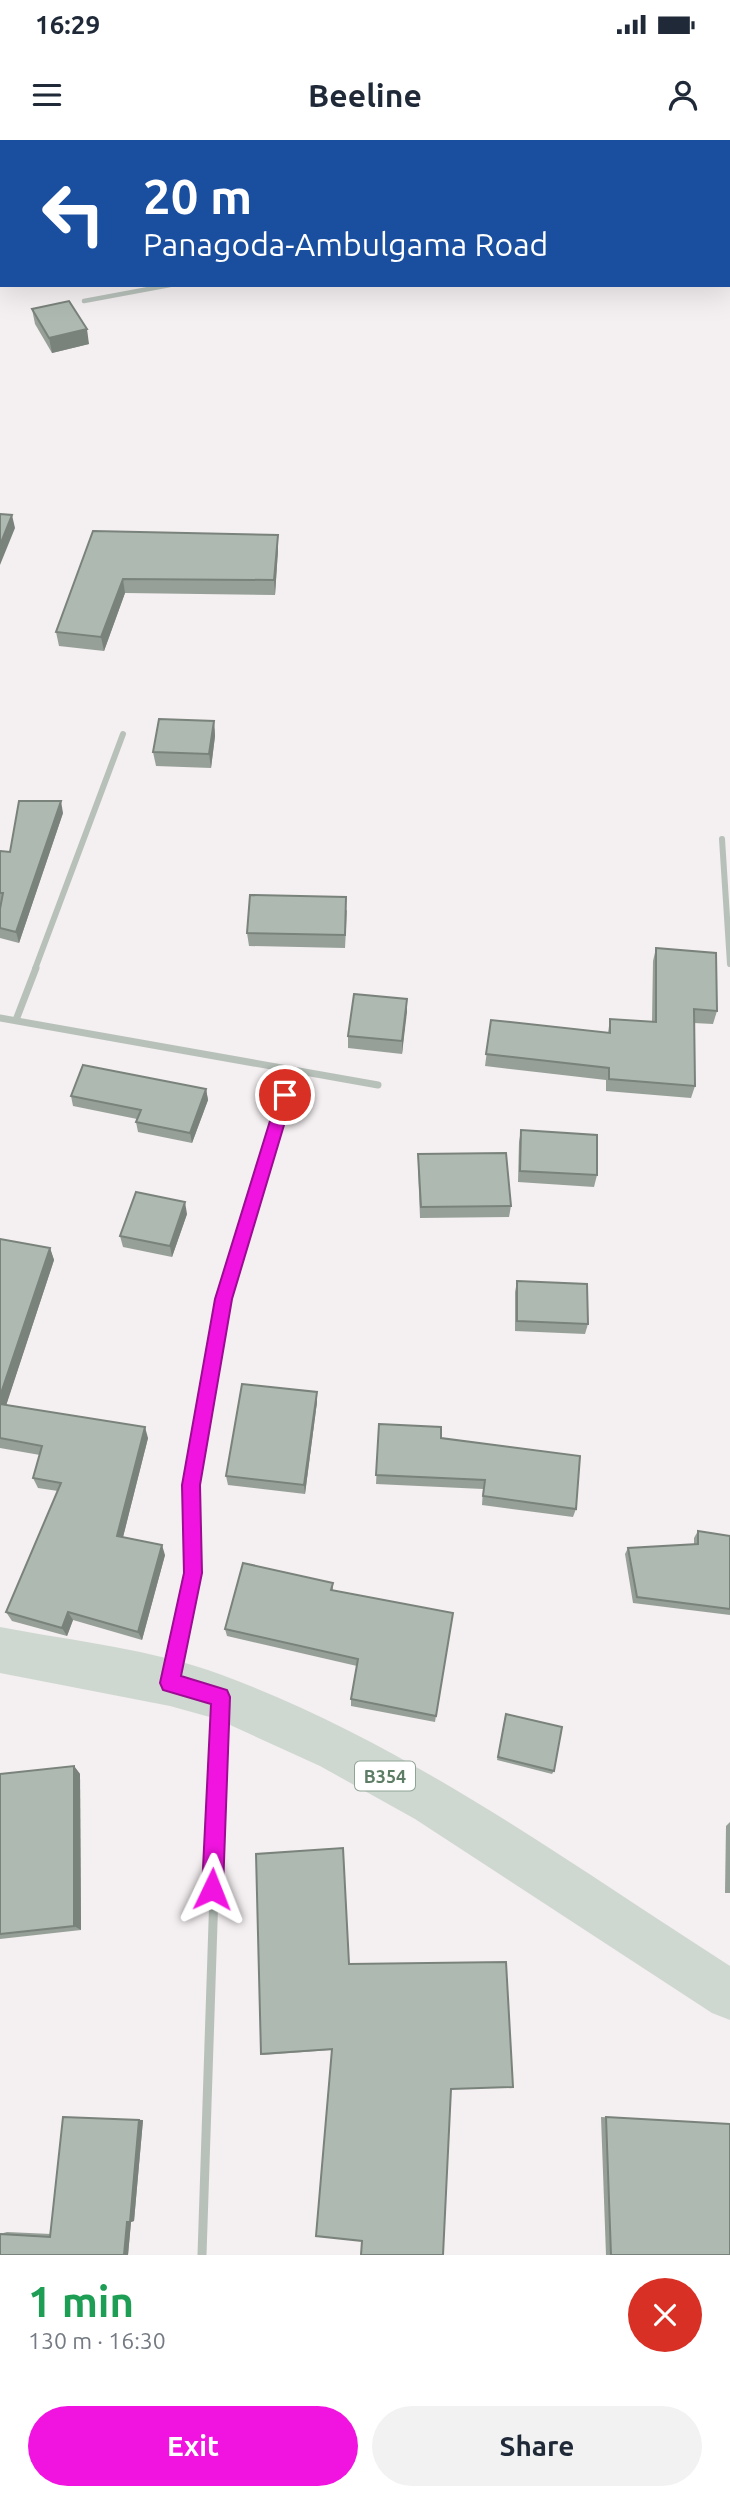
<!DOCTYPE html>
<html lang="en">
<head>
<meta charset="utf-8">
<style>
	body { margin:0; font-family:Ubuntu,sans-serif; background:#f2f2f3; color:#1f2937; height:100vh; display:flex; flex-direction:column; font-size:26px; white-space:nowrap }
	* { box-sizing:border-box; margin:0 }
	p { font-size:23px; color:#747a83 }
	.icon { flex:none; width:38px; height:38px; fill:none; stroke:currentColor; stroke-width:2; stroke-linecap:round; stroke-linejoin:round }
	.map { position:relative; height:2115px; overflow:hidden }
	.panel { display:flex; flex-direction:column; background:#fff; flex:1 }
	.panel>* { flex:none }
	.banner { position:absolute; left:0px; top:0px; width:732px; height:147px; box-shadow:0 7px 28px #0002; background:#1a4fa0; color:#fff; overflow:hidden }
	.pin { position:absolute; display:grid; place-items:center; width:60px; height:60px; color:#fff; margin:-30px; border:4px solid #fff; border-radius:50%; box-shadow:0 2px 7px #0007 }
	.me { position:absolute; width:77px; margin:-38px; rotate:2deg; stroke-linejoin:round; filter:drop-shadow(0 0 5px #0008) }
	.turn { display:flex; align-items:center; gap:24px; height:147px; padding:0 28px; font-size:32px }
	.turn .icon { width:91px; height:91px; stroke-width:2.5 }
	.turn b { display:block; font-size:49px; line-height:60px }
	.round { display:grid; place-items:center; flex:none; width:74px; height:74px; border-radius:37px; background:#f2f2f3 }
	.summary { display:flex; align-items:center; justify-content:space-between; height:119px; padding:0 28px }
	h1 { font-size:42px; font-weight:700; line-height:52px; color:#1e9e55 }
	.action { display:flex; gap:14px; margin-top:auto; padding:14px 28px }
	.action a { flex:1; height:80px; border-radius:42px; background:#f113e0; color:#fff; font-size:28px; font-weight:700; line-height:80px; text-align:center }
	.action a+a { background:#f2f2f3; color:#1f2937 }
	.status { display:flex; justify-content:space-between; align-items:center; height:49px; padding:0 35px; background:#fff; direction:ltr }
	.status svg { height:19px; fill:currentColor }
	header { display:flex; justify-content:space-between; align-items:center; height:91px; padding:0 28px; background:#fff; font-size:32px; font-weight:700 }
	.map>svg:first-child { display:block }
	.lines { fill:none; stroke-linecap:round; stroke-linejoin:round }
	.minor-far3 { stroke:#b7c1ba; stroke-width:4.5 }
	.minor-far2 { stroke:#b7c1ba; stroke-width:6 }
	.minor-far1 { stroke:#b7c1ba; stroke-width:7 }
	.minor { stroke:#b7c1ba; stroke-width:9 }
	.primary { fill:#ced8d1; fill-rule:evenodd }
	.wall { fill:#96a098 }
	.shaded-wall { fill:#7a827c }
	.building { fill:#aebab1; stroke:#7a827c; stroke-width:2 }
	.route { fill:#f113e0; stroke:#9d0c92; stroke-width:2 }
	.labels { text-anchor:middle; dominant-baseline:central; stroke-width:7; stroke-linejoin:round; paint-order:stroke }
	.shield { fill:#fff; stroke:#8ea494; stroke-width:2 }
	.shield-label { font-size:18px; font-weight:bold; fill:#5d7d66 }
</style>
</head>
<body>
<div class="status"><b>16:29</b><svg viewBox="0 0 49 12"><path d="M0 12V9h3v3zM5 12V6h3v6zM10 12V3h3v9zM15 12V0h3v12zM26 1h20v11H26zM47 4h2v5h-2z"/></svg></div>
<header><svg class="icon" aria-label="menu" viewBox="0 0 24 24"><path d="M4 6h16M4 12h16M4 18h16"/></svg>Beeline<svg class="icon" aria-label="person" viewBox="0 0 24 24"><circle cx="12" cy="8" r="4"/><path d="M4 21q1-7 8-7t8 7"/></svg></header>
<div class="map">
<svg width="730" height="2115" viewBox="0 0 730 2115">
	<rect width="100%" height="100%" fill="#f4eff0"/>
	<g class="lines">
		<g class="minor-far3">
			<polyline points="362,2 372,0"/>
			<polyline points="84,161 170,145"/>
		</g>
		<g class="minor-far2">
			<polyline points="722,699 730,824"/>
			<polyline points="35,829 123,594"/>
		</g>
		<g class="minor-far1">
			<polyline points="0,878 378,945"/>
			<polyline points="16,880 36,828"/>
			<path d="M192 1402C189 1244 248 1081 293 930"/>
		</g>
		<g class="minor">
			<polyline points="173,1529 193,1433 192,1400"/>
			<polyline points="202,2115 220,1572"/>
		</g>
		<path class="primary" d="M0 1487C73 1501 152 1509 222 1535 406 1603 566 1721 730 1826V1880L712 1873 415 1679 320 1626 217 1579 170 1566 0 1533Z"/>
	</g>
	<g class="wall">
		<polygon points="32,169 89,204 52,213 35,184"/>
		<polygon points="93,391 278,395 278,410 275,455 125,453 104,511 59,506 56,492"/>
		<polygon points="214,581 215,596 211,628 156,626 153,612"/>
		<polygon points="63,673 19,803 0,798 0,711 10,712"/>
		<polygon points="347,770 345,808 249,806 247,793"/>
		<polygon points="656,808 717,871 713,884 694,883 695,946 691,958 606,951 606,940 485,926 491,880 608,893 610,879 652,882 653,821"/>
		<polygon points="407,859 402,914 348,908 348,896"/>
		<polygon points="206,949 208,960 192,1003 138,992 136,982 137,979 73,966 71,956"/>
		<polygon points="521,990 597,1035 594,1047 518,1042 519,1002"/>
		<polygon points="418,1014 511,1066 509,1077 420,1078 418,1026"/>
		<polygon points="187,1074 172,1117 123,1107 120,1096"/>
		<polygon points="0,1099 50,1108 54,1120 6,1265 148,1298 123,1397 165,1415 142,1500 73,1480 67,1496 12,1481 6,1472 58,1351 38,1348 33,1338 40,1315 0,1308"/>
		<polygon points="517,1141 588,1184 585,1194 515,1191 515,1152"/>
		<polygon points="317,1262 305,1354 228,1345 226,1336"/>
		<polygon points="379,1284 441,1298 576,1369 573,1377 482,1365 483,1349 376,1344"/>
		<polygon points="698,1391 730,1396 730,1475 633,1463 625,1414 628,1408 694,1404 694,1398"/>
		<polygon points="333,1443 333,1450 453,1473 435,1582 351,1566 351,1559 357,1526 227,1496 225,1489"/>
		<polygon points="505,1577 554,1631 552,1634 497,1620"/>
		<polygon points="74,1626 80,1634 81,1790 0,1799 0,1634"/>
		<polygon points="730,1682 730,1753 725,1753 726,1686"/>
		<polygon points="349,1824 513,1947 451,1949 362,2101 332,1910 263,1915 261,1914"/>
		<polygon points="63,1977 143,1980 134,2081 131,2082 128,2115 0,2094 7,2092 51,2094"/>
		<polygon points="601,1977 730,1984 730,2115 606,2115"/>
	</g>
	<g class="shaded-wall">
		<polygon points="87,189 89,204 52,213 49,198"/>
		<polygon points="12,375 15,388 0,425 0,405"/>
		<polygon points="278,395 278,410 275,455 274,440"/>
		<polygon points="123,439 125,453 104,511 101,497"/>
		<polygon points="214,581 215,596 211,628 209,614"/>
		<polygon points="61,661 63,673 19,803 16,792"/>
		<polygon points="407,859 407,872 402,914 402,901"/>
		<polygon points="206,949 208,960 192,1003 190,993"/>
		<polygon points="185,1062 187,1074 172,1117 170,1106"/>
		<polygon points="50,1108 54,1120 3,1275 0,1269 0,1256"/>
		<polygon points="317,1252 317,1262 305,1354 304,1345"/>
		<polygon points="145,1287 148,1298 121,1405 117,1396"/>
		<polygon points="162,1405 165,1415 142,1500 138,1492"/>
		<polygon points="68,1472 73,1480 67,1496 62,1488"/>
		<polygon points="74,1626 80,1634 81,1790 74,1786"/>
		<polygon points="139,1980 143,1980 134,2081 131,2082 128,2115 124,2115"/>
	</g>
	<g class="building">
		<polygon points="102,0 134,0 135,2 94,2"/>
		<polygon points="516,0 645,0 647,2 511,2"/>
		<polygon points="69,161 87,189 49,198 32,169"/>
		<polygon points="0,374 12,375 0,405"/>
		<polygon points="93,391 278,395 274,440 123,439 101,497 56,492"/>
		<polygon points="159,579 214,581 209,614 153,612"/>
		<polygon points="19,661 61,661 16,792 0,788 0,769 3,753 0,753 0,711 10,712"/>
		<polygon points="250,755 346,757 345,795 247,793"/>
		<polygon points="656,808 716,813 717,871 694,869 695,946 609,939 609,928 486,914 491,880 610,893 610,879 656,882"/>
		<polygon points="354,854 407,859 402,901 348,896"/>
		<polygon points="83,925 206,949 190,993 136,982 141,970 71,956"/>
		<polygon points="521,990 597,995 597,1035 520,1031"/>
		<polygon points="506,1013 511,1066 421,1067 418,1014"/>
		<polygon points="136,1052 185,1062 170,1106 120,1096"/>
		<polygon points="0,1099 50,1108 0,1256"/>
		<polygon points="517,1141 587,1144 588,1184 517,1181"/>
		<polygon points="242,1244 317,1252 304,1345 226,1336"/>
		<polygon points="0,1264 145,1287 117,1396 162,1405 138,1492 68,1472 62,1488 6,1472 61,1343 33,1338 42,1306 0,1298"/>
		<polygon points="379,1284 441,1287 441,1298 580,1316 576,1369 483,1356 485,1340 376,1335"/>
		<polygon points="698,1391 730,1396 730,1469 637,1457 628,1408 698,1404"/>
		<polygon points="243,1423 333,1443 331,1450 453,1473 436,1576 351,1559 358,1519 225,1489"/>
		<polygon points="506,1574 562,1587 554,1631 498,1617"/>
		<polygon points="74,1626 74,1786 0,1794 0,1634"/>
		<polygon points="343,1708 349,1824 506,1822 513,1947 451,1949 443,2115 361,2115 362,2101 316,2096 332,1909 261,1914 256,1714"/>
		<polygon points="63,1977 139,1980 130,2082 127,2082 124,2115 0,2115 0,2094 50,2097"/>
		<polygon points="606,1977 730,1984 730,2115 611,2115"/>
	</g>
	<polygon class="route" points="285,949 293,955 232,1159 200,1345 202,1433 181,1536 227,1550 230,1557 223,1749 220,1756 212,1759 205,1756 202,1749 211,1564 163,1550 160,1543 184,1433 182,1345 215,1159 278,955"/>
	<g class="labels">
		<rect class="shield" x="355" y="1621.5" width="60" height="29" rx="5"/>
		<g class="shield-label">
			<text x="385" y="1636">B354</text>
		</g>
	</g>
</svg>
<div class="pin" style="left:285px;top:955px;background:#d93025"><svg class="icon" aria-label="arrive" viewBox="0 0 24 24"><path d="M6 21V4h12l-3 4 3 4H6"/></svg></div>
<svg class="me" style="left:212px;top:1749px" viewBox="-20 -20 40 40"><path d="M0-17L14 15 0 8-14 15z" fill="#f113e0" stroke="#fff" stroke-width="4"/></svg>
<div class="banner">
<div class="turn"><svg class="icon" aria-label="left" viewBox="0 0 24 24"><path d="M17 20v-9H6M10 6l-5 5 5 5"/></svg><div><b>20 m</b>Panagoda-Ambulgama Road</div></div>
</div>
</div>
<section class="panel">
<div class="summary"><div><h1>1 min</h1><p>130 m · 16:30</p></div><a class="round" style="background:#d93025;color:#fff"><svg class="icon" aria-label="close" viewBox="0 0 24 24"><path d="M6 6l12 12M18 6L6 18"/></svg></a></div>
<div class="action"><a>Exit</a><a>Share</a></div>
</section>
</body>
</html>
